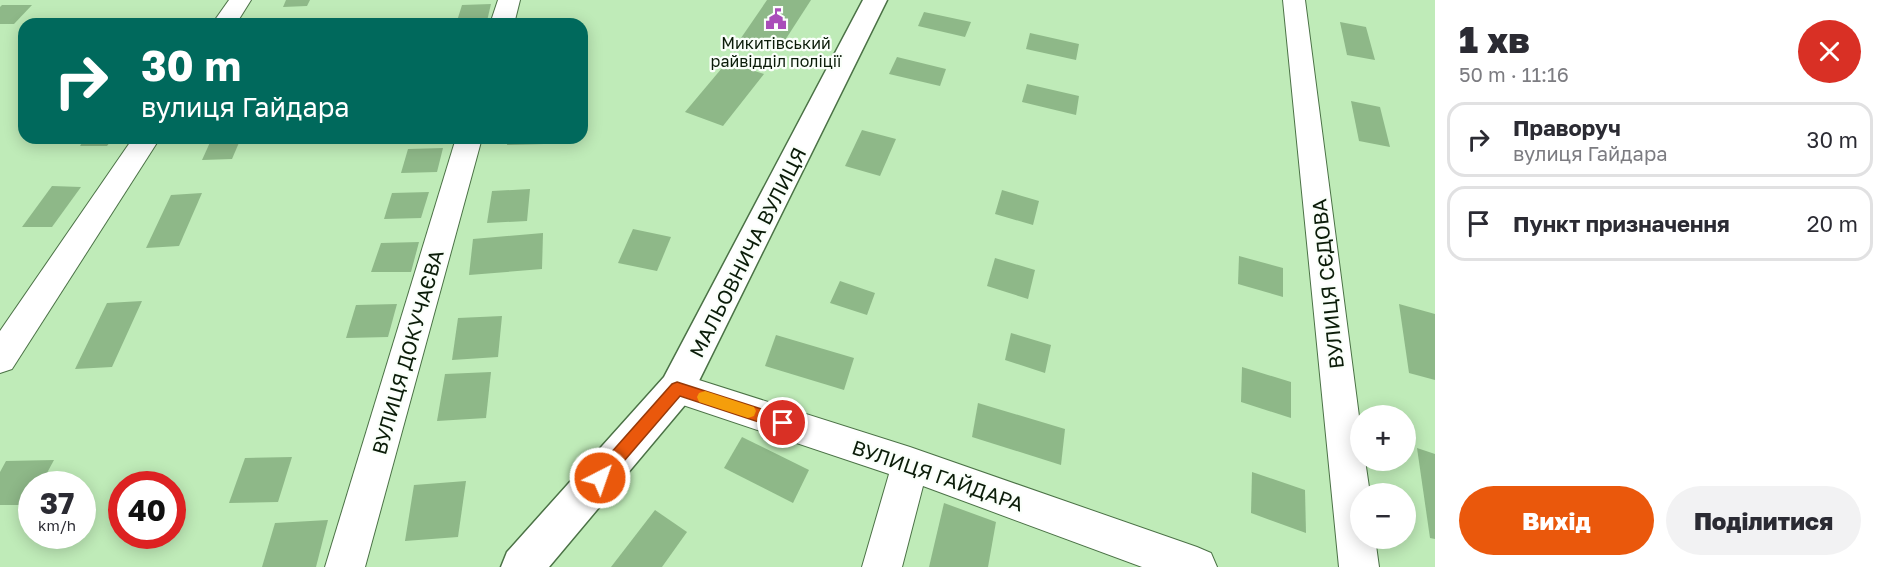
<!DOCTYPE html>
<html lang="uk">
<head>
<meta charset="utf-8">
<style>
	body { margin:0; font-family:"Golos Text",sans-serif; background:#f2f2f3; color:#2b2b33; height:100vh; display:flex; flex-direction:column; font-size:22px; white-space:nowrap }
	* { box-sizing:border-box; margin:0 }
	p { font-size:20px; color:#7c7c81 }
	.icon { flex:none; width:33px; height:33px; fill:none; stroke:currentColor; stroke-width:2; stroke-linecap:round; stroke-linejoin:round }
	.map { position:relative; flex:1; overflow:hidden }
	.panel { display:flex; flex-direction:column; background:#fff; width:450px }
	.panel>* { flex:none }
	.guide { position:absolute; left:18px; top:18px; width:570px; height:126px; border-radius:18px; box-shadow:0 3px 15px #0003; background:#00695c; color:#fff; overflow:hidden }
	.buttons { position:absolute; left:1350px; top:405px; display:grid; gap:12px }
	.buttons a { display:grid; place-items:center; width:66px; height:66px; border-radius:50%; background:#fff; box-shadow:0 3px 15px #0003; font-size:30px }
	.speed { position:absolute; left:18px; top:471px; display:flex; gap:12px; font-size:30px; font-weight:700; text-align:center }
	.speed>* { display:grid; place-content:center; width:78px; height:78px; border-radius:50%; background:#fff; box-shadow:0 3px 15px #0003; line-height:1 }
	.speed small { font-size:15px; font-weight:400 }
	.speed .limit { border:9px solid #d22; background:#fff; color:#111 }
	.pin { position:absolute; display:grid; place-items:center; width:51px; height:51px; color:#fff; margin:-26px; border:3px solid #fff; border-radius:50%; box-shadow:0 2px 6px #0007 }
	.me { position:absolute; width:66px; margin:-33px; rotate:41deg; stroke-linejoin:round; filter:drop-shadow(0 0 4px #0008) }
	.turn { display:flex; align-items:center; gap:21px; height:126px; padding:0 24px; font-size:27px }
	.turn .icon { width:78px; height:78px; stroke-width:2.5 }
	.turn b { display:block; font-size:42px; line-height:51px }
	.round { display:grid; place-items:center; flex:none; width:63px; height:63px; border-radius:32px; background:#f2f2f3 }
	.overview { display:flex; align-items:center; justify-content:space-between; height:102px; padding:0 24px }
	h1 { font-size:36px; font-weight:800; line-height:45px }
	.primary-button { display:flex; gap:12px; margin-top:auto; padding:12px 24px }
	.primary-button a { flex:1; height:69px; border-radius:36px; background:#ea580c; color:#fff; font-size:24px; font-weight:800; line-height:69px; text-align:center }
	.primary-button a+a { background:#f2f2f3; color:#2b2b33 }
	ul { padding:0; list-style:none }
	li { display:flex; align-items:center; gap:18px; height:75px; margin:0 12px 9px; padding:0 12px; border:3px solid #e1e1e2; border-radius:18px }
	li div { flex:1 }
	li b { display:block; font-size:22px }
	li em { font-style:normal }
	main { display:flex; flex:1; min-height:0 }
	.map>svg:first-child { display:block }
	.building { fill:#8eb888 }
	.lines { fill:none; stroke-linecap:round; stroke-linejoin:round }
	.street-casing { stroke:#4b7246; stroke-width:2 }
	.secondary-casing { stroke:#4b7246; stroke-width:3 }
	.street { fill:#fff; fill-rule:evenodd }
	.secondary { fill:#fff; fill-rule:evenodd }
	.route { fill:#ea580c; stroke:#983908; stroke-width:1.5 }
	.slow { fill:#f59e0b }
	.labels { text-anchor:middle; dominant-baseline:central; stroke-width:4.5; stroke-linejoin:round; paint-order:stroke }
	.far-poi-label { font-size:16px; fill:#0b1c09; stroke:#fafffa }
	.street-label { font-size:20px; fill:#0b1c09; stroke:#fafffa }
</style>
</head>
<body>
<main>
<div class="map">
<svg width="1435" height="567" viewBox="0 0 1435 567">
	<rect width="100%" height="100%" fill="#bfebb8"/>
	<g class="building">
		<polygon points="286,0 310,0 307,6 283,7"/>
		<polygon points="767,0 811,0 780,48 741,38"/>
		<polygon points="491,4 487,21 457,21 462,5"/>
		<polygon points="2,5 32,5 14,24 0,24 0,7"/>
		<polygon points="924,12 971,22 965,37 918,26"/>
		<polygon points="1340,22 1366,27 1375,60 1347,55"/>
		<polygon points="1030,33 1079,44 1076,60 1026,49"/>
		<polygon points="897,57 946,69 940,86 889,74"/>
		<polygon points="727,62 764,74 723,126 685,112"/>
		<polygon points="1027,84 1079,96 1076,115 1022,102"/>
		<polygon points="1351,101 1380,107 1390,147 1359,141"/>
		<polygon points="862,130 896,139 880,176 845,166"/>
		<polygon points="85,138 113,138 107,146 80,146"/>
		<polygon points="212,138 241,138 232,159 202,160"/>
		<polygon points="508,138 544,138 544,144 507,145"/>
		<polygon points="443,148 437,172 401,173 408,149"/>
		<polygon points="52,186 81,187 52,227 22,227"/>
		<polygon points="530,189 527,221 487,223 492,191"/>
		<polygon points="1002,190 1039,201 1033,225 995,214"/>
		<polygon points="429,192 421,218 384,219 392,193"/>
		<polygon points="202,193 179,246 146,248 171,195"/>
		<polygon points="633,229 671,237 657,271 618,263"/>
		<polygon points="543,233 542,269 469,275 473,239"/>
		<polygon points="419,242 411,272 371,272 381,243"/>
		<polygon points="1239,256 1283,268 1283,297 1238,284"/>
		<polygon points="995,258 1035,270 1028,299 987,286"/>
		<polygon points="840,281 875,293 867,315 830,303"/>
		<polygon points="142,301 112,367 75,369 107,303"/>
		<polygon points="397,304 388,337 346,338 356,305"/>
		<polygon points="1399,304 1435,314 1435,380 1409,373"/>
		<polygon points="502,316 498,357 452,360 458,318"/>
		<polygon points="1011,333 1051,345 1045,373 1005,360"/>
		<polygon points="776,335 854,358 844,390 765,366"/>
		<polygon points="1242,367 1291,382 1291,418 1241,402"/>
		<polygon points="491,372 486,418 437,421 445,374"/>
		<polygon points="978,403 1065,429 1061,465 972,437"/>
		<polygon points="742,437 809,470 793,503 724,468"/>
		<polygon points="1417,448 1435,454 1435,539 1430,538"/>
		<polygon points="292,457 278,502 229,503 245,458"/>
		<polygon points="54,460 41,484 32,484 30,505 0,505 0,472 6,461"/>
		<polygon points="1252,472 1305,490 1306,533 1251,513"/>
		<polygon points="466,481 458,537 405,541 414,485"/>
		<polygon points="944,503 996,522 988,567 929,567"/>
		<polygon points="655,510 687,532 662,567 611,567"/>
		<polygon points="328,520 316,567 262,567 275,523"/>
	</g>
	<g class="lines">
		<defs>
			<g id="street">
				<polygon points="229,0 251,0 236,24 212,24"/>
				<polygon points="498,0 520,0 514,24 490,24"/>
				<polygon points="1283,0 1305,0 1360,424 1360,460 1365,460 1370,494 1360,494 1360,538 1375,538 1379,567 1339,567"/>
				<polygon points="133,138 160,138 12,369 0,373 0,331"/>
				<polygon points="456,138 482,138 365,567 325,567"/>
				<polygon points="677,373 910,447 1197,547 1211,553 1217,567 1142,567 923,486 902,567 862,567 889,474 665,399 660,388 665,377"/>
			</g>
			<polygon id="secondary" points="863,0 887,0 690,399 549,567 501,567 507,552 664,377"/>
		</defs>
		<use href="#street" class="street-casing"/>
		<use href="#secondary" class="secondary-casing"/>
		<use href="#street" class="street"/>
		<use href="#secondary" class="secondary"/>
	</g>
	<polygon class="route" points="677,382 783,416 789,418 791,423 789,428 783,430 680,396 605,483 600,485 594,483 591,478 594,472 672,384"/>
	<polygon class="slow" points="705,391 754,407 756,411 754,416 748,418 699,402 697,397 699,393"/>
	<defs>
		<symbol id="civic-bare" viewBox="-9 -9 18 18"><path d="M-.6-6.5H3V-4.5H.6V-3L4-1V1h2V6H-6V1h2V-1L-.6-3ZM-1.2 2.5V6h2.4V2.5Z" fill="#a94eb9" stroke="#fafffa" stroke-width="2.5" paint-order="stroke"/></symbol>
	</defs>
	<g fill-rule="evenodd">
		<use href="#civic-bare" x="761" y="4" width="30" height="30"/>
	</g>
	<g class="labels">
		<g class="far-poi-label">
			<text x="776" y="43">Микитівський<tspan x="776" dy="18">райвідділ поліції</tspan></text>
		</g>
		<g class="street-label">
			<text transform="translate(747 252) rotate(-63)">МАЛЬОВНИЧА ВУЛИЦЯ</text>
			<text transform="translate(1327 284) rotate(-96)">ВУЛИЦЯ СЄДОВА</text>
			<text transform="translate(407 352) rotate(-74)">ВУЛИЦЯ ДОКУЧАЄВА</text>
			<text transform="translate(938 475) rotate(19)">ВУЛИЦЯ ГАЙДАРА</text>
		</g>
	</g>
</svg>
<div class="buttons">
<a>+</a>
<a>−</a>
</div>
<div class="speed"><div>37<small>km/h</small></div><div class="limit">40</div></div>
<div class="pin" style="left:783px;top:423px;background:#d93025"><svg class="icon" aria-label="arrive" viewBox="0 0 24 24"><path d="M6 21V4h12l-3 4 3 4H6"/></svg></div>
<svg class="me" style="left:600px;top:478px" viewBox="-20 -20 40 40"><circle r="17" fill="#ea580c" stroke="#fff" stroke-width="3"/><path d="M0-11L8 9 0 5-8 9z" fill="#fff"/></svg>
<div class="guide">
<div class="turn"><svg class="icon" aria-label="right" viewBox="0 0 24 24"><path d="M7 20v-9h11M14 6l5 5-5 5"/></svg><div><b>30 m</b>вулиця Гайдара</div></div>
</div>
</div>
<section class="panel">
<div class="overview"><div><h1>1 хв</h1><p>50 m · 11:16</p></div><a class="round" style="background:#d93025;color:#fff"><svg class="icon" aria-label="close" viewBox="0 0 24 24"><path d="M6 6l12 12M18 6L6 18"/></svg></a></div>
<ul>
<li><svg class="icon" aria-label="right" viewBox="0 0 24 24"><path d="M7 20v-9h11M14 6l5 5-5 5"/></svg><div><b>Праворуч</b><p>вулиця Гайдара</p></div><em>30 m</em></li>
<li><svg class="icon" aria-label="arrive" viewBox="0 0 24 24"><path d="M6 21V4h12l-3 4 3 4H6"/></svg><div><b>Пункт призначення</b></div><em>20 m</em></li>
</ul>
<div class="primary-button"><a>Вихід</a><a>Поділитися</a></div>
</section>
</main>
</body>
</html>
